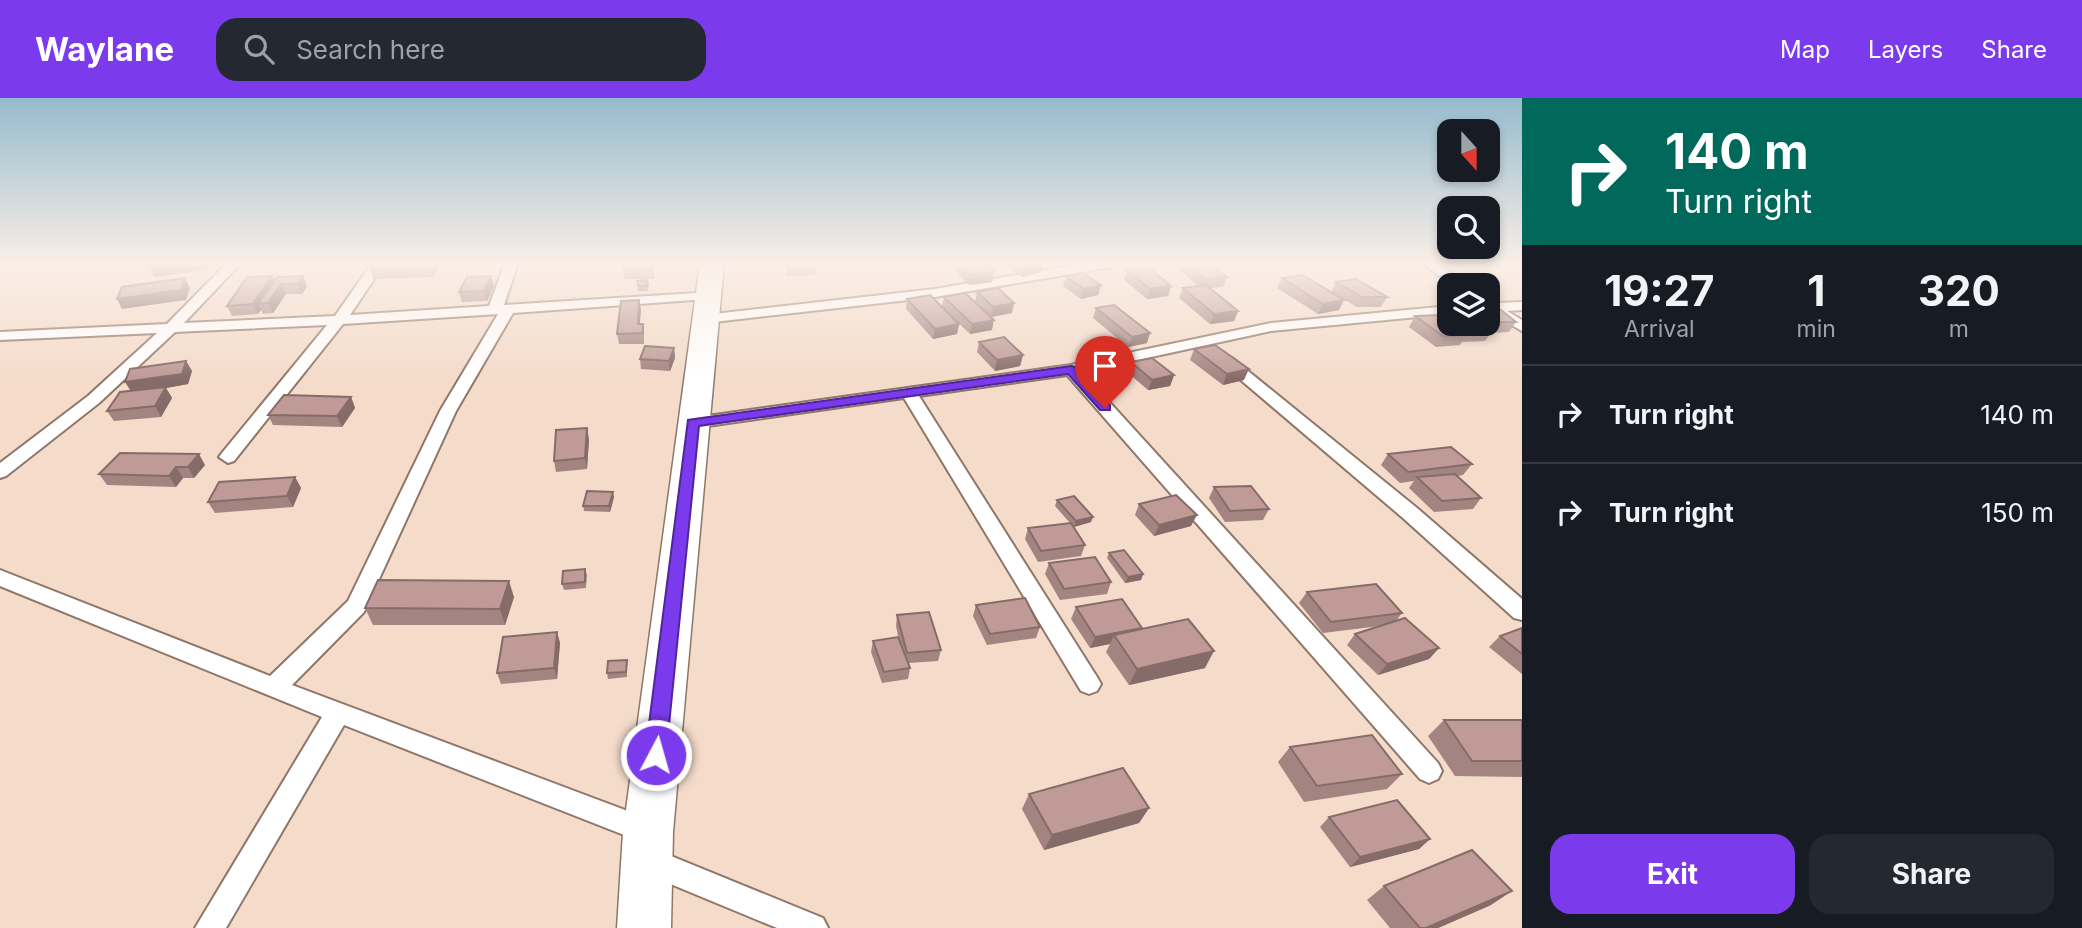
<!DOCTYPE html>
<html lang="en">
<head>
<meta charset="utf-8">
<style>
	body { margin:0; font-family:Inter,sans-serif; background:#242831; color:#f1f3f6; height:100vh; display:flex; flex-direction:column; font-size:26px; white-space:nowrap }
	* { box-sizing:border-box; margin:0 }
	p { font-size:23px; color:#9ea1a6 }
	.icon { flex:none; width:38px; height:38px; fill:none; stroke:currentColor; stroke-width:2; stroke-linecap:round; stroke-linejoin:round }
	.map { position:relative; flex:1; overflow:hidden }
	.drawer { display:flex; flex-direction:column; background:#171b24; width:560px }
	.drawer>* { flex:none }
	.banner { background:#00695c; color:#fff; overflow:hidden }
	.needle { width:46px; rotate:159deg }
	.fabs { position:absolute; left:1437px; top:21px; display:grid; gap:14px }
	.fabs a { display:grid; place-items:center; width:63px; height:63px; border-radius:14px; background:#171b24; box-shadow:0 4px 10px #0003; font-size:35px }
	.pin { position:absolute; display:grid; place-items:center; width:60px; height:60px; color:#fff; margin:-72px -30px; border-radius:50% 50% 50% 0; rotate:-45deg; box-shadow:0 0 7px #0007 }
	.pin .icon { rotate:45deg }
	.me { position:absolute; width:77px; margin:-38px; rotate:6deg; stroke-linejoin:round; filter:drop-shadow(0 0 5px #0008) }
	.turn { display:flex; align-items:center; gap:24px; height:147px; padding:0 28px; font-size:32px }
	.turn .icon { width:91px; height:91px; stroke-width:2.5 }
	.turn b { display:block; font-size:49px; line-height:60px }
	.eta { display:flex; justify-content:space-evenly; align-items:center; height:119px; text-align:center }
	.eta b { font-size:42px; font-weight:700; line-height:49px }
	.action { display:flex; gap:14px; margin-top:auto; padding:14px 28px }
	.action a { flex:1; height:80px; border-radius:21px; background:#7c3aed; color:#fff; font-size:28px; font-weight:700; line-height:80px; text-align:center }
	.action a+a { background:#242831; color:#f1f3f6 }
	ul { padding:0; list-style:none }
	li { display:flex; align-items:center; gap:21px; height:98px; padding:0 28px; border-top:2px solid #363941 }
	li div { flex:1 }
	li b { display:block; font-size:26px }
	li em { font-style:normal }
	header { display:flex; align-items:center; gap:42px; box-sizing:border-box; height:98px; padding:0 35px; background:#7c3aed; color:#fff }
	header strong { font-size:33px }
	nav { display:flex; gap:38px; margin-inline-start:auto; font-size:24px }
	.search { width:490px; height:63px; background:#242831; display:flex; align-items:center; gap:18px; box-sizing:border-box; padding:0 24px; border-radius:21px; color:#9ea1a6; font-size:26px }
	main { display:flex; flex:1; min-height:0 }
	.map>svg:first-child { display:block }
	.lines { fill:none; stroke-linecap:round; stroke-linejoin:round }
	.street-casing { stroke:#8e7768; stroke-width:4 }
	.highway-casing { stroke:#8e7768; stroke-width:3 }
	.street { fill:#fff; fill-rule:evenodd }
	.highway { fill:#fff; fill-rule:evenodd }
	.wall { fill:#a48481 }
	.shaded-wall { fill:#866c69 }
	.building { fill:#bf9a96; stroke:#866c69; stroke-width:2 }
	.route { fill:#7c3aed; stroke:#51269a; stroke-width:2 }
</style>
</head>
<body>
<header>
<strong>Waylane</strong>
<div class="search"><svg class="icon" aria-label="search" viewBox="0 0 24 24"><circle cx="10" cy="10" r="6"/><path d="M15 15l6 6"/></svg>Search here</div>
<nav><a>Map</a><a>Layers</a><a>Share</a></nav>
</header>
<main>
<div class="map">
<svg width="1522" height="830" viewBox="0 0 1522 830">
	<rect width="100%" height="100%" fill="#f4dbca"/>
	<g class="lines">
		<defs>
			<g id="street">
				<polygon points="227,165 241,165 184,225 335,218 372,165 385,165 350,217 489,208 505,165 518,165 504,207 713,194 713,200 708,201 513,215 456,313 364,514 292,587 657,724 661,733 657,742 647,746 344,627 226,830 195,830 322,619 0,488 0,472 270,578 348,503 440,313 498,216 343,226 234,363 228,365 219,359 222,355 327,227 175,234 99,305 6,378 0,380 0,365 88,298 157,235 0,242 0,234 167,226"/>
				<polygon points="1087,165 1117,165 1111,169 935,199 705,225 698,221 705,217 935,191"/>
				<polygon points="1422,165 1437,165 1468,187 1452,187"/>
				<polygon points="1488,202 1495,205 1522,204 1522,212 1507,213 1522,222 1522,233 1488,213"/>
				<polygon points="1449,208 1449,216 1271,233 1082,274 1438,665 1442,673 1438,681 1429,685 1420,681 1067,277 919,298 1097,579 1101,586 1097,593 1089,596 1081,593 904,300 693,330 684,325 693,320 1071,267 1271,225"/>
				<polygon points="1227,258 1232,260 1417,410 1522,501 1522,522 1514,520 1403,420 1222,266 1219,263 1222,260"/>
				<polygon points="649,749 823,820 828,830 777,830 639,773 635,763 639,753"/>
			</g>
			<polygon id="highway" points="700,165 724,165 673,734 671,830 617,830 623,734"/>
		</defs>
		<use href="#street" class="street-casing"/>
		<use href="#highway" class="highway-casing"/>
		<use href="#street" class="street"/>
		<use href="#highway" class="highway"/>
	</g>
	<g class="wall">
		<polygon points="373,165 438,165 439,168 433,179 373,181 370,171"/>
		<polygon points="624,165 655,165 654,181 625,181 623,172"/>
		<polygon points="785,165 816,165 816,177 787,178"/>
		<polygon points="951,165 985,165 994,174 992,184 969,187 951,168"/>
		<polygon points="1004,165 1043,165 1041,174 1022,179"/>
		<polygon points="1175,165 1210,165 1227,179 1223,189 1210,190 1238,213 1234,223 1210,226 1179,200 1183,190 1198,188 1174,167"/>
		<polygon points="1127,172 1171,188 1168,198 1147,201 1124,182"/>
		<polygon points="272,178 274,183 277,179 307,188 302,196 286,196 273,215 263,216 261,212 258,216 232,218 227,208"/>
		<polygon points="1066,178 1101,187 1098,197 1081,201 1063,188"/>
		<polygon points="1282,180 1339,212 1318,216 1277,190"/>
		<polygon points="647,182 648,193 638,193 637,183"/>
		<polygon points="1336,184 1387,199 1381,209 1357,209 1331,194"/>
		<polygon points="494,188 487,203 462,204 459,194"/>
		<polygon points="977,194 1012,215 991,219 992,232 970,236 942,209 944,199 975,204"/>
		<polygon points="907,201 959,226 957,236 933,241 906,211"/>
		<polygon points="639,202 641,212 639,226 644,236 644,246 619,246 617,236"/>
		<polygon points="1096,210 1147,245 1128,249 1093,220"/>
		<polygon points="1488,212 1516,224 1509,234 1491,235 1485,243 1462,244 1460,247 1436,249 1409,229 1415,218 1441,218 1444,214 1449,214 1449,226 1488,226"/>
		<polygon points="979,244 1023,257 1020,268 995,273 977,254"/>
		<polygon points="674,250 675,260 670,273 641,271 640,261"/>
		<polygon points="1194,251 1244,282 1223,287 1190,262"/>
		<polygon points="186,263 192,273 188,286 166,290 172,300 161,319 114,323 107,313 130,293"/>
		<polygon points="1131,264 1174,277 1170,288 1148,292 1127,274"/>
		<polygon points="351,299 355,310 342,329 273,327 268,317"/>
		<polygon points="589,341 587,371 556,374 554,363"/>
		<polygon points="120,355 205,367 194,380 183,380 176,389 107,387 99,376"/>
		<polygon points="1388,356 1472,366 1463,377 1457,378 1481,400 1473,411 1434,414 1409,390 1414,383 1400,385 1381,367"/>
		<polygon points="295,379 301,390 293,409 215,415 208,404"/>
		<polygon points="1214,389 1269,411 1263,422 1225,424 1209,400"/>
		<polygon points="614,399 610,414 584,413 583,408"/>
		<polygon points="1057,402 1091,424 1074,429 1085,447 1081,458 1038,464 1025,441 1028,430 1070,425 1055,408"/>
		<polygon points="1139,406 1191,428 1154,438 1135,417"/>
		<polygon points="1109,455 1143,476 1141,482 1125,485 1107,460"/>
		<polygon points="1049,465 1111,484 1107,496 1060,502 1045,476"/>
		<polygon points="585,471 587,477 586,490 564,492 562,486"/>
		<polygon points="1307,494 1402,515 1396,523 1439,550 1429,561 1378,577 1347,547 1355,536 1380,528 1323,535 1299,505"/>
		<polygon points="514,499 505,527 373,527 365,510"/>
		<polygon points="976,507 1040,529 1036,540 987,547 973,518"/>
		<polygon points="1076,509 1142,530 1141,532 1205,570 1129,587 1106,554 1110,546 1090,550 1071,521"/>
		<polygon points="897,517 941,552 938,563 908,565 910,570 908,581 882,585 871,554 873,543 899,542 896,528"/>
		<polygon points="1522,530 1522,576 1489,549 1500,538"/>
		<polygon points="557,534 560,545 557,581 501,586 497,575"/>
		<polygon points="627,562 627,579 608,581 607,575"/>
		<polygon points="1444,622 1522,622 1522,679 1455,678 1428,638"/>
		<polygon points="1290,649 1402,676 1387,691 1304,704 1278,664"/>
		<polygon points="1029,696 1149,710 1139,725 1044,752 1022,711"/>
		<polygon points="1329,719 1430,741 1419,751 1350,769 1320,729"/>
		<polygon points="1384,788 1491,807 1438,830 1390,830 1367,802"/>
	</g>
	<g class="shaded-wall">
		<polygon points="177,165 209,165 207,172 154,179 149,169"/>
		<polygon points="432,165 438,165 439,168 433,179 430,169"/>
		<polygon points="1043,165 1041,174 1022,179 1024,169"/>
		<polygon points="994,174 992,184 969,187 970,177"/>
		<polygon points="272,178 276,187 258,206 261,212 258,216 253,206"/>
		<polygon points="303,178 307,188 302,196 298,186"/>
		<polygon points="491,178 494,188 487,203 484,193"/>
		<polygon points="185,180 190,190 186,202 122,211 117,201"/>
		<polygon points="281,186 286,196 273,215 268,205"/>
		<polygon points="1101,187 1098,197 1081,201 1084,191"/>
		<polygon points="1171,188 1168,198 1147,201 1150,191"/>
		<polygon points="639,202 641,212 639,236 638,226"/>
		<polygon points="1344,202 1339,212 1318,216 1323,206"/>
		<polygon points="1014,205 1012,215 991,219 993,209"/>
		<polygon points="1238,213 1234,223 1210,226 1214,216"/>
		<polygon points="994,222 992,232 970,236 972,226"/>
		<polygon points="959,226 957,236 933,241 935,231"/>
		<polygon points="1150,235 1147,245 1128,249 1132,239"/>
		<polygon points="674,250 675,260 670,273 669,263"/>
		<polygon points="1023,257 1020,268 995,273 997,262"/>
		<polygon points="186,263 192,273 188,286 166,290 172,300 161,319 155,308 132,295 125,284"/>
		<polygon points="1249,271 1244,282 1223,287 1227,276"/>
		<polygon points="1174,277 1170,288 1148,292 1152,282"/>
		<polygon points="351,299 355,310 342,329 337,318"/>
		<polygon points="587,330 589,341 587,371 585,360"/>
		<polygon points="199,356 205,367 194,380 188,369"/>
		<polygon points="176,369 183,380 176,389 169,378"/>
		<polygon points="295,379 301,390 293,409 287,398"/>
		<polygon points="613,394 614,399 610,414 609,408"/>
		<polygon points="1197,417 1191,428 1154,438 1159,427"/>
		<polygon points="1093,419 1091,424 1074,429 1076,423"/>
		<polygon points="1143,476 1141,482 1125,485 1128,479"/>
		<polygon points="509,483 514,499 505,527 500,511"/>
		<polygon points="1142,530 1137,541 1114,537 1110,546 1090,550 1095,539"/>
		<polygon points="557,534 560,545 557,581 554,570"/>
		<polygon points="1439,550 1429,561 1378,577 1387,566"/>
		<polygon points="1214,553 1205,570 1129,587 1137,571"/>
		<polygon points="1149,710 1139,725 1044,752 1052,737"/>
		<polygon points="1430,741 1419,751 1350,769 1360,759"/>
		<polygon points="1512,793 1491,807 1438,830 1426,830"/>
	</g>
	<g class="building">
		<polygon points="151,165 177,165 149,169"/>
		<polygon points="373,165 432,165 430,169 370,171"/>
		<polygon points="624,165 654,165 653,171 623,172"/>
		<polygon points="787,165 816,165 816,168 787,169"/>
		<polygon points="959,165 985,165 994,174 970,177"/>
		<polygon points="1019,165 1041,165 1024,169"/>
		<polygon points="1187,165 1210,165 1227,179 1205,181"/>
		<polygon points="1148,169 1171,188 1150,191 1127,172"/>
		<polygon points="1083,175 1101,187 1084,191 1066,178"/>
		<polygon points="1303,177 1344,202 1323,206 1282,180"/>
		<polygon points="272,178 253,206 227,208 247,179"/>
		<polygon points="303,178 298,186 281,186 268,205 258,206 277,179"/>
		<polygon points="491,178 484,193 459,194 467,179"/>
		<polygon points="185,180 181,192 117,201 122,189"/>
		<polygon points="1356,181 1387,199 1362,199 1336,184"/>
		<polygon points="647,182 648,188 638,188 637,183"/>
		<polygon points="1206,187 1238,213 1214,216 1183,190"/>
		<polygon points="998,190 1014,205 993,209 977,194"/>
		<polygon points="965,195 994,222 972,226 944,199"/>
		<polygon points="930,197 959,226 935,231 907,201"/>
		<polygon points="639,202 638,226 643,226 643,235 617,236 621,203"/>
		<polygon points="1114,207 1150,235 1132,239 1096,210"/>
		<polygon points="1488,212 1501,212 1516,224 1491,224 1488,221"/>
		<polygon points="1438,217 1449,224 1449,226 1451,226 1467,237 1443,238 1415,218"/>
		<polygon points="1458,226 1483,226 1492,233 1468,234"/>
		<polygon points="1004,239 1023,257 997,262 979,244"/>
		<polygon points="1215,247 1249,271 1227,276 1194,251"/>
		<polygon points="645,248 674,250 669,263 640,261"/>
		<polygon points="1152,260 1174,277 1152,282 1131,264"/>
		<polygon points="186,263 182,276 125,284 130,271"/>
		<polygon points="166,289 155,308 107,313 120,294"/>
		<polygon points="284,297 351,299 337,318 268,317"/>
		<polygon points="587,330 585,360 554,363 556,332"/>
		<polygon points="1451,349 1472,366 1408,374 1388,356"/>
		<polygon points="120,355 199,356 188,369 176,369 169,378 99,376"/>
		<polygon points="1455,376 1481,400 1442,403 1417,379"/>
		<polygon points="295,379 287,398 208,404 219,384"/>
		<polygon points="1251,388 1269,411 1230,413 1214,389"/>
		<polygon points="587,393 613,394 609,408 583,408"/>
		<polygon points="1176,397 1197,417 1159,427 1139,406"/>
		<polygon points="1074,398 1093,419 1076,423 1057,402"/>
		<polygon points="1071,425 1085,447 1041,453 1028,430"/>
		<polygon points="1124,452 1143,476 1128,479 1109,455"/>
		<polygon points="1095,459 1111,484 1064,491 1049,465"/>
		<polygon points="585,471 585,484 562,486 563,473"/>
		<polygon points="378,482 509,483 500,511 365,510"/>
		<polygon points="1376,486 1402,515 1331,524 1307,494"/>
		<polygon points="1025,500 1040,529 990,536 976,507"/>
		<polygon points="1122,501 1142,530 1095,539 1076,509"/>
		<polygon points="929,514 941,552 907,555 897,517"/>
		<polygon points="1405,520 1439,550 1387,566 1355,536"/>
		<polygon points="1188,521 1214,553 1137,571 1114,537"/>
		<polygon points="1522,530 1522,556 1500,538"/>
		<polygon points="557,534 554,570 497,575 503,539"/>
		<polygon points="898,539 910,570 884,574 873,543"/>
		<polygon points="627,562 626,574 607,575 608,563"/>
		<polygon points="1444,622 1522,622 1522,663 1472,663"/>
		<polygon points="1372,637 1402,676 1317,688 1290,649"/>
		<polygon points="1123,670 1149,710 1052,737 1029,696"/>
		<polygon points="1397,702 1430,741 1360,759 1329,719"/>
		<polygon points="1472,752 1512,793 1426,830 1420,830 1384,788"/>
	</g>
	<linearGradient id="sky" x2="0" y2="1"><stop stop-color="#96bbcd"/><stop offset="0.59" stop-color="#faefe7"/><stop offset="1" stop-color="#faefe7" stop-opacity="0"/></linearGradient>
	<rect width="1522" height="281" fill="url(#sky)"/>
	<polygon class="route" points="1071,268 1076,269 1110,307 1110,312 1100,312 1068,276 699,328 666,657 663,664 656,666 649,664 645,657 688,322"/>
</svg>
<div class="fabs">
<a><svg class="needle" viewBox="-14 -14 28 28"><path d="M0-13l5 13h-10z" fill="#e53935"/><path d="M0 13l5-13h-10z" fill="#9ea1a6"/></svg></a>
<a><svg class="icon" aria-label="search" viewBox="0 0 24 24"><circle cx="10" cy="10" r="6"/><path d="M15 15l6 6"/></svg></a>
<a><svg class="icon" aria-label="layers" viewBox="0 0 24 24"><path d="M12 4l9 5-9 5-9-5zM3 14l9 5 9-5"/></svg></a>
</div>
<div class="pin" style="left:1105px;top:310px;background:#d93025"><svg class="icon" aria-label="arrive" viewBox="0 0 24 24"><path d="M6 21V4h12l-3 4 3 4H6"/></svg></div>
<svg class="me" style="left:656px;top:657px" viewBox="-20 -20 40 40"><circle r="17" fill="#7c3aed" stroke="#fff" stroke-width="3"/><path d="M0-11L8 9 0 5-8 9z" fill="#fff"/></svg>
</div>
<section class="drawer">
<div class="banner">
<div class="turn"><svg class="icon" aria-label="right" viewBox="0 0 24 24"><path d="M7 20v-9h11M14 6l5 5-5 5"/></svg><div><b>140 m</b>Turn right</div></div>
</div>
<div class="eta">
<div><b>19:27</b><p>Arrival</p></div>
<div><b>1</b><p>min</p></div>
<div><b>320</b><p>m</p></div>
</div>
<ul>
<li><svg class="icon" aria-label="right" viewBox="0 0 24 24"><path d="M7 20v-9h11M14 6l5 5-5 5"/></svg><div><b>Turn right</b></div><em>140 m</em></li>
<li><svg class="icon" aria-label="right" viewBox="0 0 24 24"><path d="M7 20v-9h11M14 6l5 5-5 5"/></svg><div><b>Turn right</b></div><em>150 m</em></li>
</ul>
<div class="action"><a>Exit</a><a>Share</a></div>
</section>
</main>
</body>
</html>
